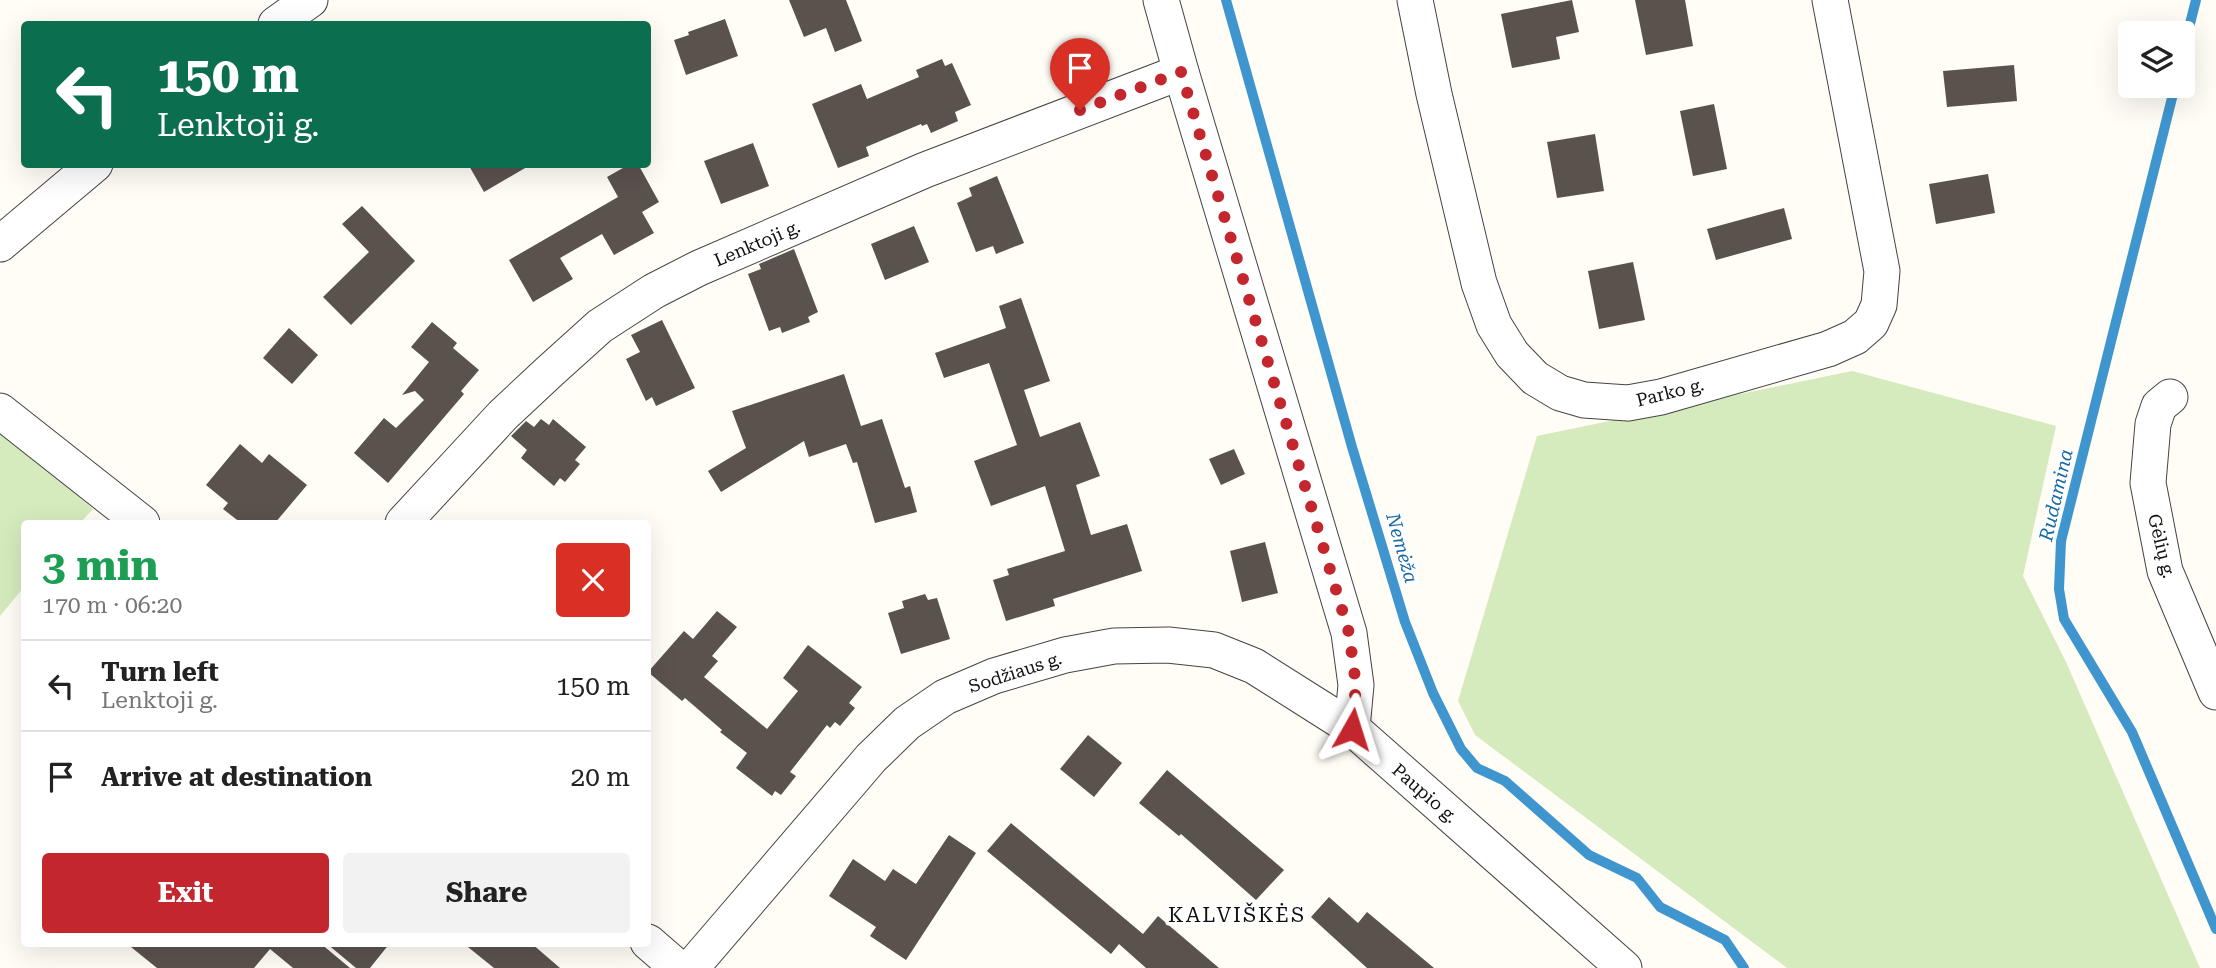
<!DOCTYPE html>
<html lang="en">
<head>
<meta charset="utf-8">
<style>
	body { margin:0; font-family:"Roboto Serif",serif; background:#f2f2f2; color:#222; height:100vh; display:flex; flex-direction:column; font-size:26px; white-space:nowrap }
	* { box-sizing:border-box; margin:0 }
	p { font-size:23px; color:#767676 }
	.icon { flex:none; width:38px; height:38px; fill:none; stroke:currentColor; stroke-width:2; stroke-linecap:round; stroke-linejoin:round }
	.map { position:relative; flex:1; overflow:hidden }
	.panel { position:absolute; left:21px; top:520px; width:630px; height:427px; display:flex; flex-direction:column; background:#fff; border-radius:7px; box-shadow:0 7px 28px #0002 }
	.panel>* { flex:none }
	.guide { position:absolute; left:21px; top:21px; width:630px; height:147px; border-radius:7px; box-shadow:0 7px 28px #0002; background:#0b6e4f; color:#fff; overflow:hidden }
	.fabs { position:absolute; left:2118px; top:21px; display:grid; gap:14px }
	.fabs a { display:grid; place-items:center; width:77px; height:77px; border-radius:7px; background:#fff; box-shadow:0 7px 28px #0002; font-size:35px }
	.pin { position:absolute; display:grid; place-items:center; width:60px; height:60px; color:#fff; margin:-72px -30px; border-radius:50% 50% 50% 0; rotate:-45deg; box-shadow:0 0 7px #0007 }
	.pin .icon { rotate:45deg }
	.me { position:absolute; width:77px; margin:-38px; rotate:6deg; stroke-linejoin:round; filter:drop-shadow(0 0 5px #0008) }
	.turn { display:flex; align-items:center; gap:24px; height:147px; padding:0 21px; font-size:32px }
	.turn .icon { width:91px; height:91px; stroke-width:2.5 }
	.turn b { display:block; font-size:49px; line-height:60px }
	.round { display:grid; place-items:center; flex:none; width:74px; height:74px; border-radius:7px; background:#f2f2f2 }
	.summary { display:flex; align-items:center; justify-content:space-between; height:119px; padding:0 21px }
	h1 { font-size:42px; font-weight:700; line-height:52px; color:#1e9e55 }
	.button { display:flex; gap:14px; margin-top:auto; padding:14px 21px }
	.button a { flex:1; height:80px; border-radius:7px; background:#c4262e; color:#fff; font-size:28px; font-weight:700; line-height:80px; text-align:center }
	.button a+a { background:#f2f2f2; color:#222 }
	ul { padding:0; list-style:none }
	li { display:flex; align-items:center; gap:21px; height:91px; padding:0 21px; border-top:2px solid #e0e0e0 }
	li div { flex:1 }
	li b { display:block; font-size:26px }
	li em { font-style:normal }
	.map>svg:first-child { display:block }
	.green { fill:#d5ebbd }
	.lines { fill:none; stroke-linecap:round; stroke-linejoin:round }
	.stream { stroke:#3f96cf; stroke-width:10 }
	.building { fill:#5a524d }
	.street-casing { stroke:#444; stroke-width:37 }
	.street { stroke:#fff; stroke-width:35 }
	.route { stroke:#c4262e; stroke-width:12; stroke-dasharray:0 21.6 }
	.labels { text-anchor:middle; dominant-baseline:central; stroke-width:7; stroke-linejoin:round; paint-order:stroke }
	.street-label { font-size:18px; fill:#111; stroke:#fff }
	.water-label { font-size:19px; font-style:italic; fill:#1768a6; stroke:#fff }
	.quarter-label { font-size:21px; letter-spacing:2px; fill:#111; stroke:#fff }
</style>
</head>
<body>
<div class="map">
<svg width="2216" height="968" viewBox="0 0 2216 968">
	<rect width="100%" height="100%" fill="#fffdf5"/>
	<g class="green">
		<polygon points="1852,371 2056,426 2023,576 2066,662 2200,968 1787,968 1475,735 1458,701 1537,436"/>
		<polygon points="0,428 93,509 80,523 24,523 24,587 0,616"/>
	</g>
	<g class="lines">
		<g class="stream">
			<polyline points="1226,0 1352,447 1405,622 1433,693 1461,749 1477,768 1505,781 1589,855 1637,878 1660,907 1725,940 1744,968"/>
			<polyline points="2182,55 2196,0"/>
			<polyline points="2175,86 2061,541 2059,589 2064,619 2132,732 2216,929"/>
		</g>
	</g>
	<g class="building">
		<polygon points="789,0 846,0 862,41 835,52 826,28 804,37"/>
		<polygon points="1572,0 1579,32 1556,37 1560,59 1512,68 1501,14"/>
		<polygon points="1635,0 1685,0 1693,46 1646,55"/>
		<polygon points="725,19 738,56 686,75 674,40 689,35 688,32"/>
		<polygon points="942,59 945,66 952,63 971,105 955,112 958,121 931,133 927,124 922,126 921,124 866,147 869,156 838,168 812,104 861,84 867,99 919,77 916,70"/>
		<polygon points="2014,65 2017,101 1947,107 1943,71"/>
		<polygon points="1714,104 1727,169 1693,176 1680,111"/>
		<polygon points="1595,134 1604,191 1557,198 1547,142"/>
		<polygon points="753,143 769,186 721,204 704,161"/>
		<polygon points="468,164 532,164 484,192"/>
		<polygon points="630,164 638,164 659,202 642,212 654,233 614,255 602,234 560,258 573,279 533,302 509,260 618,197 607,177"/>
		<polygon points="1988,174 1995,213 1936,224 1929,184"/>
		<polygon points="997,176 1024,243 996,254 993,246 976,252 957,203 972,196 969,188"/>
		<polygon points="362,206 415,261 351,325 323,297 369,252 342,224"/>
		<polygon points="1784,208 1792,239 1716,260 1707,229"/>
		<polygon points="914,226 929,262 885,280 871,244"/>
		<polygon points="794,249 818,312 808,317 810,322 782,333 780,327 769,331 748,274 761,269 759,264"/>
		<polygon points="1633,262 1645,320 1599,329 1588,271"/>
		<polygon points="1021,298 1050,381 1024,390 1040,437 1080,422 1100,476 1076,485 1091,535 1127,524 1142,571 1053,599 1055,606 1006,621 993,580 1009,575 1007,569 1065,551 1045,486 991,506 974,461 1017,445 989,363 944,378 935,353 1006,328 999,306"/>
		<polygon points="662,320 695,388 656,406 652,397 646,401 626,359 640,352 631,335"/>
		<polygon points="432,322 457,343 453,348 479,370 461,391 464,394 388,483 354,453 384,418 396,428 424,400 415,391 402,395 429,362 411,347"/>
		<polygon points="289,328 318,355 292,384 263,358"/>
		<polygon points="844,374 861,426 882,419 905,488 910,486 917,512 875,523 857,462 853,463 846,444 809,457 804,441 721,492 708,471 746,448 732,411"/>
		<polygon points="541,419 549,425 553,419 586,447 575,460 580,464 565,482 560,478 554,486 521,458 527,450 511,436 526,421 534,427"/>
		<polygon points="240,444 262,463 269,454 307,485 275,523 241,523 223,509 228,503 206,485"/>
		<polygon points="1234,449 1245,474 1221,485 1209,459"/>
		<polygon points="1265,542 1278,593 1242,602 1230,551"/>
		<polygon points="925,594 928,600 937,598 950,639 901,654 888,613 904,608 902,601"/>
		<polygon points="717,611 737,627 712,656 718,661 704,677 767,729 798,691 783,678 808,645 862,687 849,703 855,708 840,726 835,722 830,728 827,725 790,772 796,776 781,795 775,791 772,796 736,768 747,753 720,732 722,730 685,698 682,701 648,672 684,631 693,639"/>
		<polygon points="1088,735 1122,763 1094,797 1060,769"/>
		<polygon points="1167,770 1284,870 1256,900 1181,834 1179,836 1139,803"/>
		<polygon points="1011,823 1143,934 1158,916 1219,968 1146,968 1119,944 1111,954 987,851"/>
		<polygon points="949,835 976,853 906,960 870,936 876,927 829,896 853,859 885,881 893,869 916,884"/>
		<polygon points="1329,897 1358,923 1367,912 1434,968 1367,968 1311,917"/>
		<polygon points="126,943 320,943 350,968 293,968 270,949 254,968 157,968"/>
		<polygon points="326,943 390,943 370,968 356,968"/>
		<polygon points="463,943 531,943 560,968 494,968"/>
	</g>
	<g class="lines">
		<defs>
			<g id="street">
				<polyline points="1161,0 1181,72 1349,633 1356,685 1352,728"/>
				<polyline points="1415,0 1434,94 1479,283 1494,325 1512,354 1535,378 1560,393 1584,400 1628,403 1661,397 1828,349 1855,337 1871,323 1879,305 1882,271 1830,0"/>
				<polyline points="276,24 310,0"/>
				<polyline points="0,244 95,164"/>
				<polyline points="2170,397 2159,406 2153,424 2148,483 2165,571 2216,692"/>
				<polyline points="0,411 142,523"/>
				<polyline points="403,523 503,415 549,372 600,326 654,291 699,268 925,170 1181,72"/>
				<polyline points="648,942 678,968"/>
				<polyline points="691,968 871,758 907,723 945,697 994,676 1065,655 1114,646 1168,645 1214,650 1254,666 1352,728 1624,968"/>
			</g>
		</defs>
		<use href="#street" class="street-casing"/>
		<use href="#street" class="street"/>
	</g>
	<g class="lines">
		<polyline class="route" points="1080,110 1181,72 1349,633 1356,685 1352,729"/>
	</g>
	<g class="labels">
		<g class="street-label">
			<text transform="translate(757 243) rotate(-23)">Lenktoji g.</text>
			<text transform="translate(1670 392) rotate(-14)">Parko g.</text>
			<text transform="translate(2162 546) rotate(76)">Gėlių g.</text>
			<text transform="translate(1015 672) rotate(-18)">Sodžiaus g.</text>
			<text transform="translate(1425 793) rotate(41)">Paupio g.</text>
		</g>
		<g class="water-label">
			<text transform="translate(2056 495) rotate(-77)">Rudamina</text>
			<text transform="translate(1402 548) rotate(74)">Nemėža</text>
		</g>
		<g class="quarter-label">
			<text x="1237" y="915">KALVIŠKĖS</text>
		</g>
	</g>
</svg>
<div class="fabs">
<a><svg class="icon" aria-label="layers" viewBox="0 0 24 24"><path d="M12 4l9 5-9 5-9-5zM3 14l9 5 9-5"/></svg></a>
</div>
<div class="pin" style="left:1080px;top:110px;background:#d93025"><svg class="icon" aria-label="arrive" viewBox="0 0 24 24"><path d="M6 21V4h12l-3 4 3 4H6"/></svg></div>
<svg class="me" style="left:1352px;top:729px" viewBox="-20 -20 40 40"><path d="M0-17L14 15 0 8-14 15z" fill="#c4262e" stroke="#fff" stroke-width="4"/></svg>
<div class="guide">
<div class="turn"><svg class="icon" aria-label="left" viewBox="0 0 24 24"><path d="M17 20v-9H6M10 6l-5 5 5 5"/></svg><div><b>150 m</b>Lenktoji g.</div></div>
</div>
<section class="panel">
<div class="summary"><div><h1>3 min</h1><p>170 m · 06:20</p></div><a class="round" style="background:#d93025;color:#fff"><svg class="icon" aria-label="close" viewBox="0 0 24 24"><path d="M6 6l12 12M18 6L6 18"/></svg></a></div>
<ul>
<li><svg class="icon" aria-label="left" viewBox="0 0 24 24"><path d="M17 20v-9H6M10 6l-5 5 5 5"/></svg><div><b>Turn left</b><p>Lenktoji g.</p></div><em>150 m</em></li>
<li><svg class="icon" aria-label="arrive" viewBox="0 0 24 24"><path d="M6 21V4h12l-3 4 3 4H6"/></svg><div><b>Arrive at destination</b></div><em>20 m</em></li>
</ul>
<div class="button"><a>Exit</a><a>Share</a></div>
</section>
</div>
</body>
</html>
